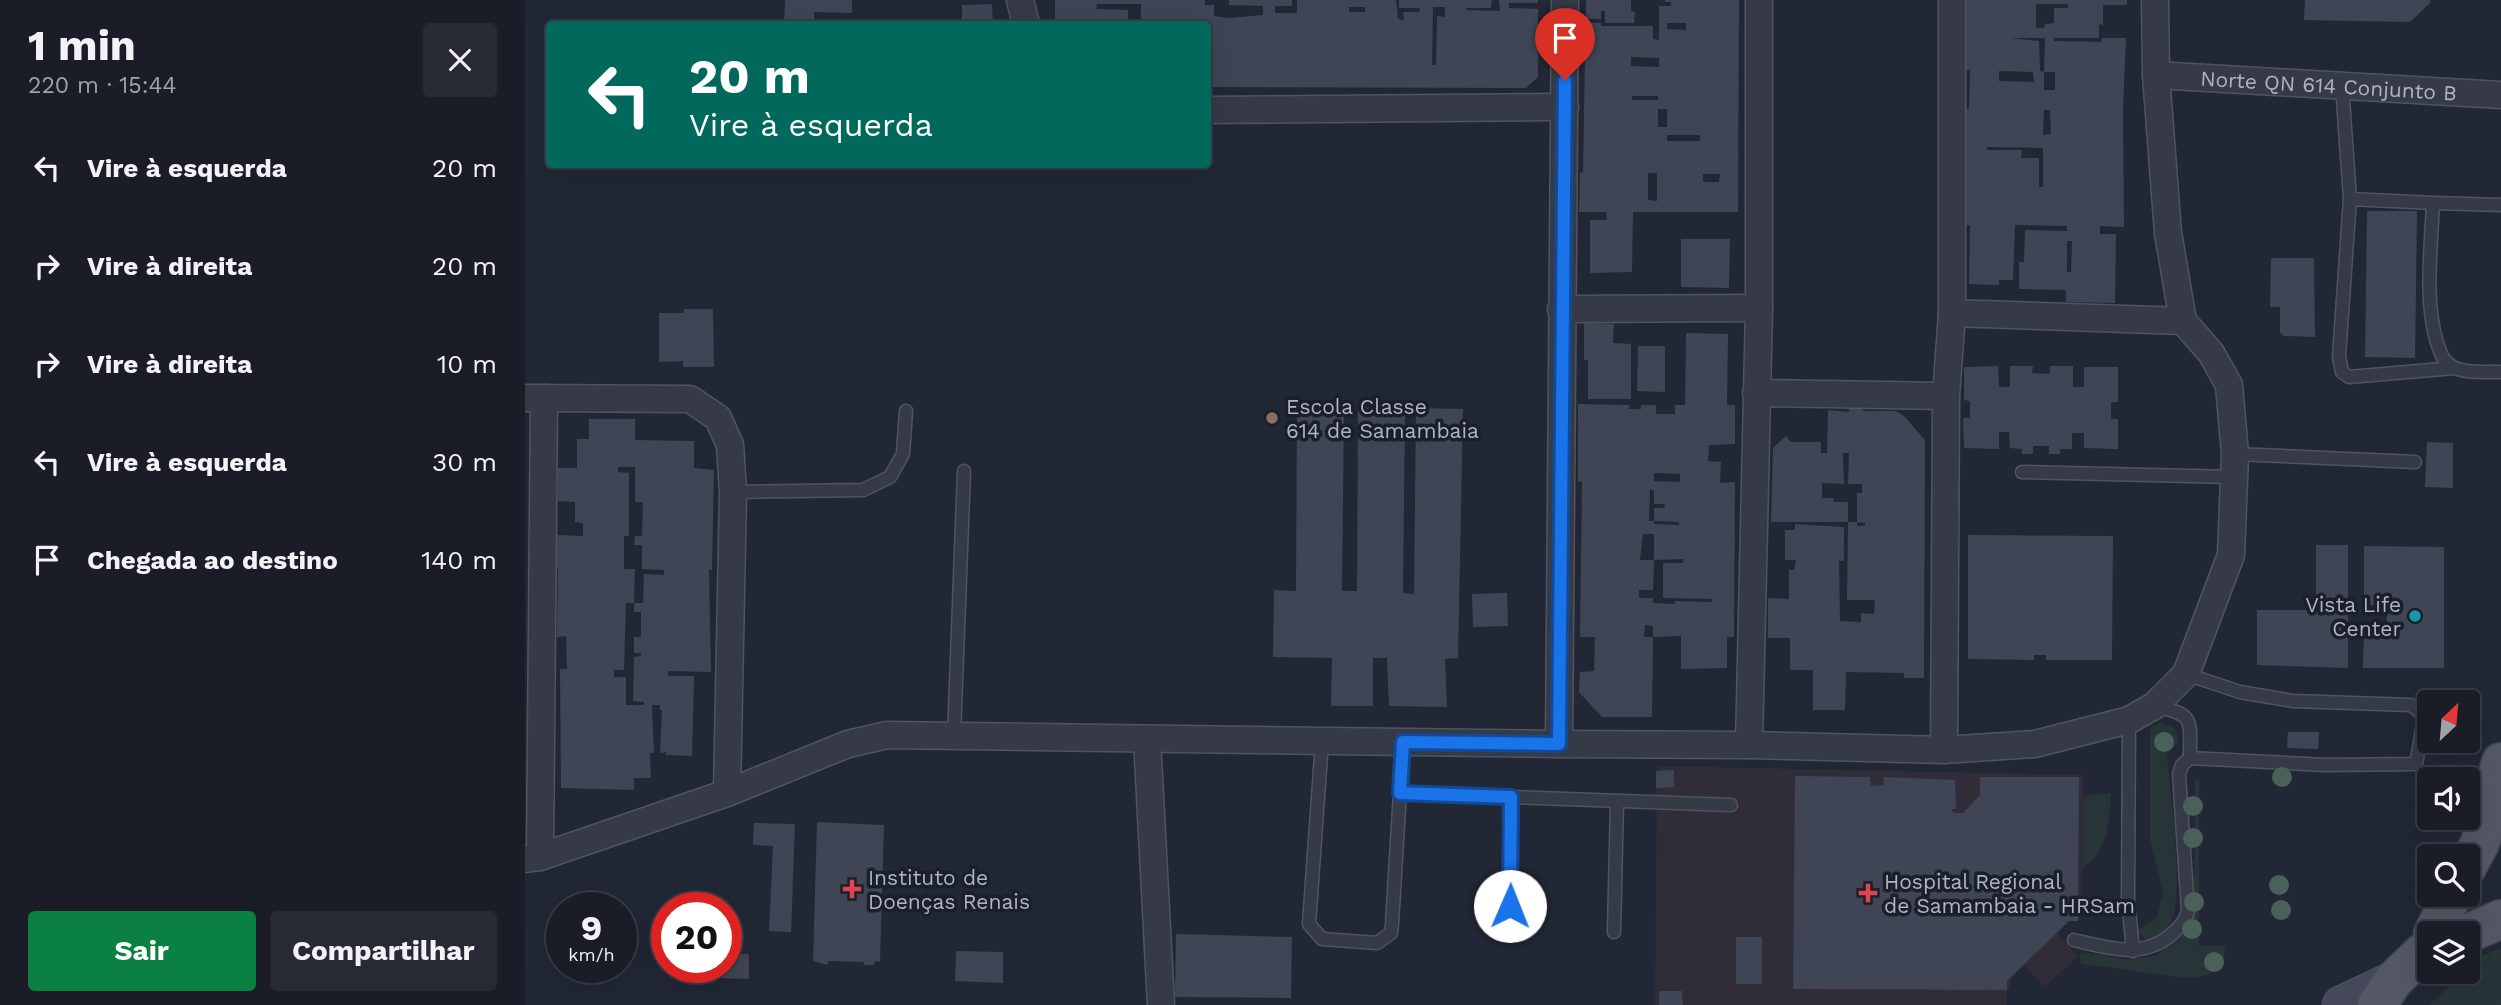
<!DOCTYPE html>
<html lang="pt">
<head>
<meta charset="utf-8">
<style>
	body { margin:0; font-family:"Work Sans",sans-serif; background:#272a34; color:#f1f3f6; height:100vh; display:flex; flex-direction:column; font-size:26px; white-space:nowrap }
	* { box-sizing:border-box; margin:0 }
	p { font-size:23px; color:#9fa2a8 }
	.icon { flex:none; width:38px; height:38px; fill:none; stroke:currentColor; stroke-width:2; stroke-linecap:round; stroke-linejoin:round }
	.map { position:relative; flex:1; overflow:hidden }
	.sheet { display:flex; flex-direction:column; background:#1a1d28; width:525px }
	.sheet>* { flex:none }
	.hud { position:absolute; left:21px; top:21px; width:665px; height:147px; border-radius:7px; box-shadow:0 7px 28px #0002,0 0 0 2px #383b45; background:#00695c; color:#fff; overflow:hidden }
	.needle { width:46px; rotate:26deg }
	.buttons { position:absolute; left:1892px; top:690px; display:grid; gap:14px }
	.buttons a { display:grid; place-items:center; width:63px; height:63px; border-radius:7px; background:#1a1d28; box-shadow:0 7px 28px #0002,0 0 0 2px #383b45; font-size:35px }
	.speed { position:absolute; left:21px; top:892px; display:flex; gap:14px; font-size:35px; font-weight:700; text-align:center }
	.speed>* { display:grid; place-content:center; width:91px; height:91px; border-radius:50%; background:#1a1d28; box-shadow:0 7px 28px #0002,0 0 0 2px #383b45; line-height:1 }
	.speed small { font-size:18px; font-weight:400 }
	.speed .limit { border:10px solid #d22; background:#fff; color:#111 }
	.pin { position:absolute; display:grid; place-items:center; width:60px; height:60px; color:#fff; margin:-72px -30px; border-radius:50% 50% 50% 0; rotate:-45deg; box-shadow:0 0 7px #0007 }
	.pin .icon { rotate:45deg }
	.me { position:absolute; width:77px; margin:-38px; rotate:1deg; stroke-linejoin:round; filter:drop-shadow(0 0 5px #0008) }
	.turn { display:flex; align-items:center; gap:24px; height:147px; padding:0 28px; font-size:32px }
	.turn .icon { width:91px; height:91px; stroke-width:2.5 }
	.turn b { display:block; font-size:49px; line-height:60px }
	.round { display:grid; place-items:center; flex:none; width:74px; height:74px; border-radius:7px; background:#272a34 }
	.headline { display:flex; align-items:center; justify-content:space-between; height:119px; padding:0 28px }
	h1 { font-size:42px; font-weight:700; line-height:52px }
	.primary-button { display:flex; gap:14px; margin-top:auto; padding:14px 28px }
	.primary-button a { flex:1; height:80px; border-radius:7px; background:#0b8043; color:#fff; font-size:28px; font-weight:700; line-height:80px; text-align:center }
	.primary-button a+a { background:#272a34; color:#f1f3f6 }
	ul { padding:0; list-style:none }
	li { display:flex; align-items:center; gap:21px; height:98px; padding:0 28px }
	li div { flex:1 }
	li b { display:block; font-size:26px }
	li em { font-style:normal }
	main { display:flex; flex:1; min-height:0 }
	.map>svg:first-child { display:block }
	.medical { fill:#302d38 }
	.green { fill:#273539 }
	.building { fill:#3f4555; fill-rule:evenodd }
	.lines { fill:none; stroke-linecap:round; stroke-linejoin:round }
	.service-casing { stroke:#505460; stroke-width:15 }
	.minor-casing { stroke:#505460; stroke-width:29 }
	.secondary-casing { stroke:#505460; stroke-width:39 }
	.primary-casing { stroke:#3f434f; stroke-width:41 }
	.service { stroke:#363a46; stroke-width:12 }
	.minor { stroke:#363a46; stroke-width:26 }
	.secondary { stroke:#444858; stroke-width:37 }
	.primary { stroke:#545866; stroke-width:38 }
	.tree { fill:#4a615a }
	.route-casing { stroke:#114b97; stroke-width:18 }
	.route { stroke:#1a73e8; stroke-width:12 }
	.education-dot { fill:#8d6e63; stroke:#1b1f2a; stroke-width:2.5 }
	.culture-dot { fill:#0f9aa8; stroke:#1b1f2a; stroke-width:2.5 }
	.health-dot { fill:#e0444e; stroke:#1b1f2a; stroke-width:2.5 }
	.labels { text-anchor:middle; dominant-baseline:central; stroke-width:7; stroke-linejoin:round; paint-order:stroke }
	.street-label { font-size:21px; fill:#b0b4c2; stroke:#1b1f2a }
	.poi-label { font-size:21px; fill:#b0b4c2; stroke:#1b1f2a; text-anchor:start }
</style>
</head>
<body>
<main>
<section class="sheet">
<div class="headline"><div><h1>1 min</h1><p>220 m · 15:44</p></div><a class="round"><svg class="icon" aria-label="close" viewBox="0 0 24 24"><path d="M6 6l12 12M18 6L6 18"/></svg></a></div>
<ul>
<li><svg class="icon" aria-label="left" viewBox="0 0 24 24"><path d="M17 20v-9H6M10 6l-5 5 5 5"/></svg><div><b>Vire à esquerda</b></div><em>20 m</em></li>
<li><svg class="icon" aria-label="right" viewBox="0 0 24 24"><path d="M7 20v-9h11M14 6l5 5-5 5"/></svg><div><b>Vire à direita</b></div><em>20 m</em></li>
<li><svg class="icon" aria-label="right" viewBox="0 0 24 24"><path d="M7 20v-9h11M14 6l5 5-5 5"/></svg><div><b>Vire à direita</b></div><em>10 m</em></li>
<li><svg class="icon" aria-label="left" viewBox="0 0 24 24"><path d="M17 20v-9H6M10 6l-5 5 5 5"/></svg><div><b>Vire à esquerda</b></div><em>30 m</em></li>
<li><svg class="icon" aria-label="arrive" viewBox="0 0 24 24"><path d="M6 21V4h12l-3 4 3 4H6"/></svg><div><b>Chegada ao destino</b></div><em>140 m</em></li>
</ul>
<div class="primary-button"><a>Sair</a><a>Compartilhar</a></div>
</section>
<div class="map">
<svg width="1976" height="1005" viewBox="0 0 1976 1005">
	<rect width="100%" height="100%" fill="#222735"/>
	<polygon class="medical" points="1132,766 1558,775 1556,920 1546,919 1532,933 1553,956 1520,987 1499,965 1485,979 1485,990 1482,990 1482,1005 1130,1005"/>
	<g class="green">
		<path d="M1635 723 1649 728 1654 742 1642 755C1645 790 1659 890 1647 919 1643 929 1634 936 1625 943L1611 931 1631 919 1638 893 1625 839V731L1627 726Z"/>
		<path d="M1670 780H1674V946H1700C1703 991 1644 975 1616 972 1596 969 1576 966 1556 964L1554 954 1557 952 1600 959 1630 956 1648 943 1669 918Z"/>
		<path d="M1586 793C1584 821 1584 852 1557 868L1558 796Z"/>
		<polygon points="1976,948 1976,1005 1904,1005 1959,955"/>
	</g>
	<g class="building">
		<polygon points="260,0 327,0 327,13 289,12 289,24 259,24"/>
		<path d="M530 0H680V5H689V16L704 18 738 15V6L704 5V0H767V6H750V13H772V0H871L873 19 879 20 878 12H894L895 8H874V0H967L966 8H941V10L975 11 974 0H1013V3H984V8L1013 9V77L1001 88 682 87V24H616V4H572L571 9 603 10V24H530ZM824 7H840V12H824ZM908 7H920V17L912 16 911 65H907Z"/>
		<polygon points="1061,0 1106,0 1106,11 1110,12 1109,23 1080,23 1080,11 1076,11 1076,19 1061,19"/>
		<path d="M1140 0H1214L1213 212H1108L1107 272 1065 273V220H1082L1081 212H1054L1055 173 1058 172 1060 57H1054L1055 22 1076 23V26H1128V39L1134 40V6H1146V2H1140ZM1142 23H1161V30L1142 29ZM1106 57 1134 58V67L1106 66ZM1107 96H1133V100H1107ZM1133 109H1142V127H1133ZM1142 135H1175V141H1142ZM1123 173H1132V201L1123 200ZM1178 174H1195L1194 182H1178Z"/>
		<path d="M1440 0H1602V4L1600 5H1578V25L1574 24V38H1529V41L1576 42 1577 38H1601L1598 110 1599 227 1575 226V234H1591L1590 303 1541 302V290L1494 289V262H1499L1500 230 1542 231V226L1490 225 1488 280H1474V285L1444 284 1445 225H1440L1441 187H1435L1439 109H1444L1445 70H1439ZM1511 4H1543V8H1529V23L1520 24 1519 28H1511ZM1485 38H1520L1519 72H1530V90H1519V72L1515 71 1514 41ZM1474 71 1508 72 1509 82 1474 81ZM1519 110H1525L1526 134 1518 135ZM1462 147 1518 148V187H1514V158H1496L1497 150H1462ZM1542 241H1547L1546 272H1542Z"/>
		<polygon points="1780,0 1905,0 1905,3 1885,22 1779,20"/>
		<polygon points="467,4 468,24 437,24 437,5"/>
		<polygon points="1842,211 1892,211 1890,358 1840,357"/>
		<polygon points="1156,239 1205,239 1204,288 1156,287"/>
		<polygon points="1746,258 1789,258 1790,337 1758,336 1758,333 1755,334 1755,307 1745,307"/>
		<polygon points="159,309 188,309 189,367 158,367 158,361 134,362 134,313 159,313"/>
		<polygon points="1059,323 1089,324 1088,343 1106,344 1106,399 1063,399 1063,360 1059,360"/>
		<path d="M1161 333 1203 334 1202 405H1210V444L1184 445 1183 461 1196 462 1195 483 1210 482 1209 637H1202V668L1156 669V636L1128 637V626L1120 625 1119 637H1128L1127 717H1077L1054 692 1055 672 1069 671 1070 637H1055L1057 481 1053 482V404L1104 405V409H1116V405H1131V414H1150V405H1160ZM1129 473 1155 474V482L1129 481ZM1125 489 1129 491V504H1140L1139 508H1129V521L1154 522V525L1129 524V521H1124ZM1118 534H1129V560L1158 559V563H1138V598L1187 599V602L1150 601V604L1128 603V598H1114V590H1128L1129 560H1115Z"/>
		<polygon points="1113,346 1140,346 1140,392 1112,391"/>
		<polygon points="1473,366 1474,387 1485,387 1485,366 1508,366 1507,373 1525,374 1525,366 1548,366 1548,387 1559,387 1559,367 1593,367 1593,402 1586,402 1586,419 1593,419 1593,449 1559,448 1559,433 1547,433 1547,449 1535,449 1535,454 1524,454 1524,446 1508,446 1508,454 1497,454 1497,449 1485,448 1484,432 1474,432 1474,449 1439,448 1438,418 1445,418 1445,401 1439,400 1439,367"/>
		<polygon points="1324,402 1338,404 1338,411 1371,411 1380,417 1400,440 1399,678 1379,678 1379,673 1321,672 1320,710 1288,710 1288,670 1265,670 1265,638 1243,638 1243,598 1264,599 1264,570 1269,570 1271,560 1260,560 1260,530 1270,530 1270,524 1319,527 1319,561 1314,561 1315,621 1336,622 1336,613 1349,614 1350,600 1322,600 1323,522 1332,522 1332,526 1340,526 1340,523 1332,522 1332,493 1337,493 1337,484 1323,484 1324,453 1318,453 1319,484 1297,483 1297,498 1308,498 1309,502 1323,502 1323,522 1246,522 1248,448 1261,436 1266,442 1296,442 1296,453 1302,453 1303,410 1324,412"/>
		<polygon points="772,407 819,408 817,591 832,591 833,408 880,408 878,593 889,594 891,408 938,409 933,658 920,659 922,707 864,706 862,658 848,658 848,706 806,706 807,658 748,657 749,590 771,591"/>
		<path d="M64 419H110V440L169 441V468L189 470 187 570H184L186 672 143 671V676H169L167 756 141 755V752L135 753 137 710H135V705H127L129 753H125L126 778H109V790L36 788 35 669H42L41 636 32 637 33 568H29L30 535 58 536V523L50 522V502L33 501V468H52V439H64ZM93 467H110V502H118L117 536H110L109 545H117V569L139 570V575L119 574 118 603H109V612H116V637H109V653H116V656L109 657 108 701 119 702V705H101V677H89V670H99L101 603H109L110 569H99V536H104V473L93 472Z"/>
		<polygon points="1902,442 1928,443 1928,488 1900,487"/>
		<polygon points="1443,535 1588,536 1587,660 1521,660 1521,655 1509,655 1509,660 1443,659"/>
		<polygon points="1791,545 1823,545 1823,668 1732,665 1732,610 1791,610"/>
		<polygon points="1839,546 1919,547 1919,668 1838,668 1839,626 1862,626 1862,605 1839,605"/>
		<polygon points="982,593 983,626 948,627 947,594"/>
		<polygon points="1763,732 1794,732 1793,749 1762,748"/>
		<polygon points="1149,770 1149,787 1131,788 1131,771"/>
		<polygon points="1270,776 1345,777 1346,786 1359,785 1358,777 1430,780 1431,809 1427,809 1428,813 1438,813 1455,795 1455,777 1554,777 1553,921 1544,921 1482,981 1482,990 1268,989"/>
		<polygon points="292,822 359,825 355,962 350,961 349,965 339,965 339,962 303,961 303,965 288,961"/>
		<polygon points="229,823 270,824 266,932 244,931 248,846 228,845"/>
		<polygon points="651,934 767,937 766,998 650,997"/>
		<rect x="1211" y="937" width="26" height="47"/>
		<polygon points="431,951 478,952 478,983 430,981"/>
		<polygon points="201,954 224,954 224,979 190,978 190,968 201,968"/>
		<polygon points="1134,991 1157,991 1158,1005 1134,1005"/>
	</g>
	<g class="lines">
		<defs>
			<g id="service">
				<polyline points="1817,85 1825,199"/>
				<polyline points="1908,203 1825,199 1814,356 1817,372 1824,377 1929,368"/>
				<path d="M1976 205 1908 203C1906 251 1897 314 1918 358 1930 376 1957 371 1976 372"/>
				<polyline points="1710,454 1890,462"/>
				<polyline points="1497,472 1708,477"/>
				<polyline points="208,492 338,490 365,477 378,454 381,411"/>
				<path d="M1629 706C1670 715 1665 718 1665 758L1800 765 1891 764 1899 720 1895 712 1886 705 1768 701 1715 692 1661 674"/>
				<polyline points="1604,720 1603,899 1608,951"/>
				<polyline points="429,736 439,471"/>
				<polyline points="797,741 784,924 797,939 852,943 866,933 867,924 878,742"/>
				<polyline points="875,793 1206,805"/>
				<polyline points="1089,932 1092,801"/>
				<polyline points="984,934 986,797"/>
				<path d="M1549 940C1583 948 1619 960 1648 933 1655 926 1661 920 1663 911L1654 774 1657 765 1665 758"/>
			</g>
			<g id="minor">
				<polyline points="495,0 501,24"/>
				<path id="s1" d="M1631 75 1976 95"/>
				<polyline points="682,110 1040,107"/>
				<polyline points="1036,309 1234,308"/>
				<polyline points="1427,313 1658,321"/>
				<polyline points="1231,393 1421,396"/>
				<polyline points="0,398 165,399 193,418 205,445 208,492 202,793"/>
				<polyline points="622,739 636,1005"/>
				<polyline points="1034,744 1224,745 1419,750 1510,744 1604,720 1629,706 1661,674 1706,555 1710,454 1704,385 1686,353 1658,321 1643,233 1631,75 1630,0"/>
				<polyline points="1224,745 1234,308 1234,0"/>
				<polyline points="1419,750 1421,396 1427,313 1427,0"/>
				<polyline points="15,857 19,398"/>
				<polyline points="0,859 15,857 202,793 323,744 362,735 1034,744 1040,0"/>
			</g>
			<polyline id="secondary" points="1816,1005 1869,980"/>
			<g id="primary">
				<polyline points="1942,867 1955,843 1976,762"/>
				<polyline points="1908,933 1928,894"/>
				<polyline points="1942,934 1976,919"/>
				<polyline points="1852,1005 1869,980 1898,952 1904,950"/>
			</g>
		</defs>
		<use href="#service" class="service-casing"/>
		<use href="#minor" class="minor-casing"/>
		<use href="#secondary" class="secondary-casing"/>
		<use href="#primary" class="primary-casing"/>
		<use href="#service" class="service"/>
		<use href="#minor" class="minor"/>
		<use href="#secondary" class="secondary"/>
		<use href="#primary" class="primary"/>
	</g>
	<g class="tree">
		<circle cx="1639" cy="742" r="10"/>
		<circle cx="1757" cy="777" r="10"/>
		<circle cx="1668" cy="806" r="10"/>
		<circle cx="1668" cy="838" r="10"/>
		<circle cx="1754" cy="885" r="10"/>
		<circle cx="1669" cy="902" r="10"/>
		<circle cx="1756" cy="910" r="10"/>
		<circle cx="1667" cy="929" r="10"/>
		<circle cx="1689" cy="962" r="10"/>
	</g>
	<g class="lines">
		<defs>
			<polyline id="route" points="985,906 986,797 875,793 878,742 1034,744 1040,80"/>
		</defs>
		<use href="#route" class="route-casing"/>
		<use href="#route" class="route"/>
	</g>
	<circle class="education-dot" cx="747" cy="418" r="7"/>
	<circle class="culture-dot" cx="1890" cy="616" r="7"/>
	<g class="health-dot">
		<path d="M323.5 878.5h7v7h7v7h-7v7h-7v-7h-7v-7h7z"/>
		<path d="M1339.5 882.5h7v7h7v7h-7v7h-7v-7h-7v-7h7z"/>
	</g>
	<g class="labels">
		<g class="street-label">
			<text stroke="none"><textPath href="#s1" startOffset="173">Norte QN 614 Conjunto B</textPath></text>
		</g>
		<g class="poi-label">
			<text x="761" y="406">Escola Classe<tspan x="761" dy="24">614 de Samambaia</tspan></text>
			<text x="1876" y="604" text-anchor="end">Vista Life<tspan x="1876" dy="24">Center</tspan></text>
			<text x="343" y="877">Instituto de<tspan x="343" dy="24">Doenças Renais</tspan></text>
			<text x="1359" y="881">Hospital Regional<tspan x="1359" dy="24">de Samambaia - HRSam</tspan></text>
		</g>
	</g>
</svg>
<div class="buttons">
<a><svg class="needle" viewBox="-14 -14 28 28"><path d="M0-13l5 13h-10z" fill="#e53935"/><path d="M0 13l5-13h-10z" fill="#9fa2a8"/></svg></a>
<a><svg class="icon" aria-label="sound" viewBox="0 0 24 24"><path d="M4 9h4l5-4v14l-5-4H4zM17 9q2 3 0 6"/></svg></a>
<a><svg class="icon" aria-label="search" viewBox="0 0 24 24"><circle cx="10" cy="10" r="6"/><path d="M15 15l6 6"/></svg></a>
<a><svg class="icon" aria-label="layers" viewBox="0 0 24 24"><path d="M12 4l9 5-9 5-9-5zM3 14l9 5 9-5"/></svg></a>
</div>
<div class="speed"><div>9<small>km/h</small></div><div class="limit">20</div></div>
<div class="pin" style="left:1040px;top:80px;background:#d93025"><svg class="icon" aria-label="arrive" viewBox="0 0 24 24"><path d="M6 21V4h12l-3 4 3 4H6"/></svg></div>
<svg class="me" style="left:985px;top:906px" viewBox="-20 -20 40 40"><circle r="19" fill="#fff"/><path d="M0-13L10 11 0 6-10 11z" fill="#1a73e8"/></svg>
<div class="hud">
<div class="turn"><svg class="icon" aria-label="left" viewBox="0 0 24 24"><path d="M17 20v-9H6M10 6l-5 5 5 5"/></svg><div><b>20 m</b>Vire à esquerda</div></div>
</div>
</div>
</main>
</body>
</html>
